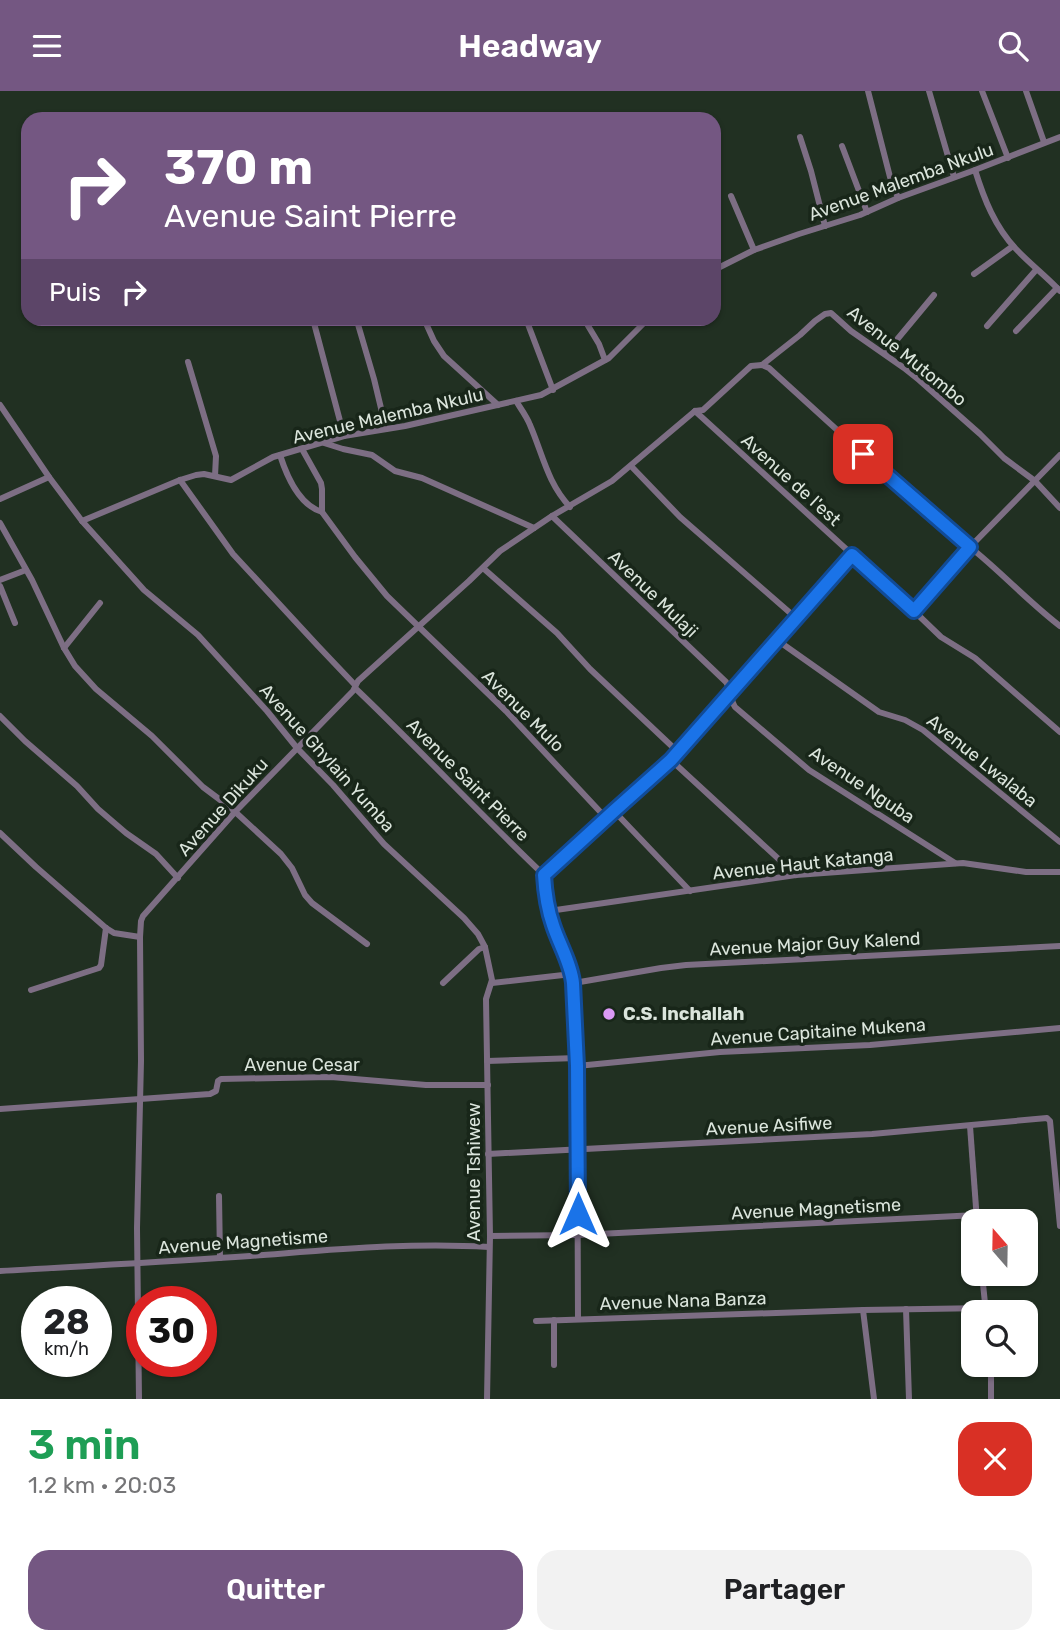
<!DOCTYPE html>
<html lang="fr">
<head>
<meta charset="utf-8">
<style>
	body { margin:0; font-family:Rubik,sans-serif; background:#f2f2f2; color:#202124; height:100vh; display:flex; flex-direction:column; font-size:26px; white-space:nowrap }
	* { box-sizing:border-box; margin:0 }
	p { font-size:23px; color:#757577 }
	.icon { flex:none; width:38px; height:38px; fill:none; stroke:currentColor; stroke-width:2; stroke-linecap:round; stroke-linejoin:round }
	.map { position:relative; height:1308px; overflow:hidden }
	.sheet { display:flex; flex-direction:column; background:#fff; flex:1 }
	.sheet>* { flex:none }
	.hud { position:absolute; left:21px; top:21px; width:700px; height:214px; border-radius:21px; box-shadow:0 2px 5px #0004; background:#745782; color:#fff; overflow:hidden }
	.needle { width:46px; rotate:340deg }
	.controls { position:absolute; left:961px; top:1118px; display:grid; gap:14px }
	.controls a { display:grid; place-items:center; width:77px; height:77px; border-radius:14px; background:#fff; box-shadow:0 2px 5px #0004; font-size:35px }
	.speed { position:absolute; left:21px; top:1195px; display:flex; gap:14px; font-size:35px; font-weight:700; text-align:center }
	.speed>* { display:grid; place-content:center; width:91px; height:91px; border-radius:50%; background:#fff; box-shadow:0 2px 5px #0004; line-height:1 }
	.speed small { font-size:18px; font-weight:400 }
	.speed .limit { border:10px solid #d22; background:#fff; color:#111 }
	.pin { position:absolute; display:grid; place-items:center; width:60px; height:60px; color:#fff; margin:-30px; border-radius:14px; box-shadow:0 4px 10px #0006 }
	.me { position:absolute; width:77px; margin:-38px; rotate:0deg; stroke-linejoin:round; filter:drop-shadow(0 0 5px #0008) }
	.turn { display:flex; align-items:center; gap:24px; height:147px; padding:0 28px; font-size:32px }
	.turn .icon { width:91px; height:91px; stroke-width:2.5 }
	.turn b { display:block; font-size:49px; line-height:60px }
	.then { display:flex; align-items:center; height:66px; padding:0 28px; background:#0003; gap:14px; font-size:26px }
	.round { display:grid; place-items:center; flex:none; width:74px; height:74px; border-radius:21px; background:#f2f2f2 }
	.overview { display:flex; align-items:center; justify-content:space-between; height:119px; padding:0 28px }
	h1 { font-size:42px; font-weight:600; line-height:52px; color:#1e9e55 }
	.primary-button { display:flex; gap:14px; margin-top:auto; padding:14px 28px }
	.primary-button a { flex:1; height:80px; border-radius:21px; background:#745782; color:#fff; font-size:28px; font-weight:600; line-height:80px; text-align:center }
	.primary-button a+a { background:#f2f2f2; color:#202124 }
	header { display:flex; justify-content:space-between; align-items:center; height:91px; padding:0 28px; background:#745782; color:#fff; font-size:32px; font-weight:600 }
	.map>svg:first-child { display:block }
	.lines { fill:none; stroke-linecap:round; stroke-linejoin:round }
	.minor { stroke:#7d6e84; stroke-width:6 }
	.route-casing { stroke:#114b97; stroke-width:18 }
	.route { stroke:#1a73e8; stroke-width:12 }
	.poi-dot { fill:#db99f5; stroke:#182619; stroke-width:2.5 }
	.labels { text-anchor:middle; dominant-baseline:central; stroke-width:7; stroke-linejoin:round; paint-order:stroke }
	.street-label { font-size:18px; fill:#dbe5dc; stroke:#182619 }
	.poi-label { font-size:18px; font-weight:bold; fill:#dbe5dc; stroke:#182619; text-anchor:start }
</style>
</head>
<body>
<header><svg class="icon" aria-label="menu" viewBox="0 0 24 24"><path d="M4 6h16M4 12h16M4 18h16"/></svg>Headway<svg class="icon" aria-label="search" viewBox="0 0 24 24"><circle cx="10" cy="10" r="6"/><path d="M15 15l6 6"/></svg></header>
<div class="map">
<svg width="1060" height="1308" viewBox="0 0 1060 1308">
	<rect width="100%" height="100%" fill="#213022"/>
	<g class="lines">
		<g class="minor">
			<polyline points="868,0 890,86 898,107"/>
			<polyline points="929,0 954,86"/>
			<polyline points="982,0 1008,67"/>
			<polyline points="1026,0 1044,51"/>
			<polyline points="800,46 811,80 825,135"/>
			<polyline points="842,55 867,121"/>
			<path d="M975 79C984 108 995 136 1016 158 1030 173 1046 185 1060 200"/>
			<polyline points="731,105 754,159"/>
			<polyline points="714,179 754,159 799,143 860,124 898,107 975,79 1060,46"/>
			<polyline points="974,183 1013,155"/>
			<polyline points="358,228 357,230 374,288 386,338"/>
			<polyline points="424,228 434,250 444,265 498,314"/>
			<polyline points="526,228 553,299"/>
			<polyline points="584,228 599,253 605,269"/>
			<polyline points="314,232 344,345"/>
			<polyline points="987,235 1036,179"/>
			<polyline points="1016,240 1057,197"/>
			<polyline points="885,263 934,204"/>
			<polyline points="188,271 216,365 215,385"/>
			<path d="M762 274 769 277C837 339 905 402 976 461 1005 485 1030 512 1060 535"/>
			<polyline points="762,274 800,244 815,230 825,223 831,222 851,240 904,277 919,289 980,343 1004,367 1035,390 1060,417"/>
			<path d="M516 310C521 318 527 326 530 334 543 364 547 391 570 416"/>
			<polyline points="0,314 49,386 82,430 144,499 198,544 267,620 297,657 333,694 384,753 464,827 478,843 485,856 492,889 486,908 490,1145 487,1308"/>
			<polyline points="695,320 914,520 941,546 975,567 1060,641"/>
			<polyline points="324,352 343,358 372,364 395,380 422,387 534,437"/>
			<polyline points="302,358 321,392 322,398 322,421 355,466 387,505 506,620 606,727"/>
			<path d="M280 364C287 386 299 414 322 421"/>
			<polyline points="631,375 680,426 796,527"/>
			<polyline points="180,389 233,463 318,555 355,594"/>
			<polyline points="0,408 49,386"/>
			<path d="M552 425 726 591C731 599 730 608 735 616L809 679 955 772"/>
			<polyline points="82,430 180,389 196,384 204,383 231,389 273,366 344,345 405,335 541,304 609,267 648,228"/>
			<polyline points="0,432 32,489 64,557 75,575 96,598 152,645 203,696 231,717 281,763 292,777 305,804 312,812 367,853"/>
			<polyline points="483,477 557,542 590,578 678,661"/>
			<polyline points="0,489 26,479"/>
			<polyline points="0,495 15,532"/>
			<polyline points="914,520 970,456 1060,364"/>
			<polyline points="777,549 879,621 905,629 923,639 1060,751"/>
			<polyline points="64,557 100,512"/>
			<path d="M355 597C419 658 480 723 544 784"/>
			<polyline points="0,625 25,650 77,695 98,718 126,742 156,763 178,787"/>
			<polyline points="671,669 796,784"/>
			<polyline points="614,720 690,800"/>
			<polyline points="0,742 36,776 106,837 114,842 140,846"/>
			<path d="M544 784C545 801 547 817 553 834 559 853 571 872 574 892L577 975 578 1228"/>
			<polyline points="544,784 671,669 852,464"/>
			<polyline points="549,820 796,784 963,772 1026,781 1060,781"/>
			<polyline points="443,892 479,858 485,856"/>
			<polyline points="492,892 572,883"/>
			<polyline points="574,892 661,877 686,874 1060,855"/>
			<polyline points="31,899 99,877 101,874 106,837"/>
			<polyline points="487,970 577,967"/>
			<polyline points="577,975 720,961 870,954 1060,937"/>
			<polyline points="0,1018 210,1003 216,1000 218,990 221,988 331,986 426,994 488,994"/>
			<polyline points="970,1035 977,1130"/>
			<polyline points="488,1063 872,1043 1047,1027 1050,1030 1060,1135"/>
			<polyline points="219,1105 220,1167"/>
			<polyline points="490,1145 578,1144 977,1124"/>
			<path d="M0 1180C83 1175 166 1171 250 1165 330 1159 408 1151 489 1156"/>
			<polyline points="982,1183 986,1222"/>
			<polyline points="906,1218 909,1308"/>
			<polyline points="863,1219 874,1308"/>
			<polyline points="536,1230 863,1219 986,1217"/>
			<polyline points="554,1274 554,1229"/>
			<polyline points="991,1274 991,1308"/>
			<polyline points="139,1308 137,1137 141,970 140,846 141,830 143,825 235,721 353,600 358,590 469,490 500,460 552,425 612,390 695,320 703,319 751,275 762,274"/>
		</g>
	</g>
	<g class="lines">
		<defs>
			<path id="route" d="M578 1123 577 975 573 892C571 872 559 853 553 834 547 817 545 801 544 784L614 720 671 669 852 464 914 520 970 456 863 363"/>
		</defs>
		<use href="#route" class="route-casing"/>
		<use href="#route" class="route"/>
	</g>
	<circle class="poi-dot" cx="609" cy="923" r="7"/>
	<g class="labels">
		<g class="street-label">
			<text transform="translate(901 91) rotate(-20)">Avenue Malemba Nkulu</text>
			<text transform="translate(907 265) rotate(39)">Avenue Mutombo</text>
			<text transform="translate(388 325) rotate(-13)">Avenue Malemba Nkulu</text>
			<text transform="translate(791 389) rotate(42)">Avenue de l'est</text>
			<text transform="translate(653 503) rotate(44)">Avenue Mulaji</text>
			<text transform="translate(523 620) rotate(45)">Avenue Mulo</text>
			<text transform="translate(327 667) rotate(48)">Avenue Ghylain Yumba</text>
			<text transform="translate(982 670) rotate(39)">Avenue Lwalaba</text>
			<text transform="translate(468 689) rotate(45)">Avenue Saint Pierre</text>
			<text transform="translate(862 694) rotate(34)">Avenue Nguba</text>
			<text transform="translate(223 716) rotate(-48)">Avenue Dikuku</text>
			<text transform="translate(803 773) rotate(-6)">Avenue Haut Katanga</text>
			<text transform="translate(815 853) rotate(-3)">Avenue Major Guy Kalend</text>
			<text transform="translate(818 941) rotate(-4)">Avenue Capitaine Mukena</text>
			<text x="302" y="974">Avenue Cesar</text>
			<text transform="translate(769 1035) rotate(-3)">Avenue Asifiwe</text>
			<text transform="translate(474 1081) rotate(-90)">Avenue Tshiwew</text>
			<text transform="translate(816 1118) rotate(-3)">Avenue Magnetisme</text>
			<text transform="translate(243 1151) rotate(-4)">Avenue Magnetisme</text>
			<text transform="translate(683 1210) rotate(-2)">Avenue Nana Banza</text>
		</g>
		<g class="poi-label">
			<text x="623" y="923">C.S. Inchallah</text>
		</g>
	</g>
</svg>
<div class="controls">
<a><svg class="needle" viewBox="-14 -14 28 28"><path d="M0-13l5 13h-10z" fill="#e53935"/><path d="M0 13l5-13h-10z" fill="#757577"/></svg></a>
<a><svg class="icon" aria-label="search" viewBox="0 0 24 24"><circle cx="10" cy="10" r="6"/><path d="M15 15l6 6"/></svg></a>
</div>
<div class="speed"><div>28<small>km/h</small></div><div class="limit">30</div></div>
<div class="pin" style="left:863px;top:363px;background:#d93025"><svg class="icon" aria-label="arrive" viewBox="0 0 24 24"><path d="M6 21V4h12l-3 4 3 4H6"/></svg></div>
<svg class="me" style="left:578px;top:1123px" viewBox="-20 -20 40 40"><path d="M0-17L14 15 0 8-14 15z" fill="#1a73e8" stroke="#fff" stroke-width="4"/></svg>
<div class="hud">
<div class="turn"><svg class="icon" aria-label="right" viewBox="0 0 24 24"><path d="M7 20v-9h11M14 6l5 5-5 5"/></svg><div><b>370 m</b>Avenue Saint Pierre</div></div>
<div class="then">Puis<svg class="icon" aria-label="right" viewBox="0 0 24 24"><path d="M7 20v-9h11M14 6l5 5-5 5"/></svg></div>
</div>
</div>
<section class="sheet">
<div class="overview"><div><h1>3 min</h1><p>1.2 km · 20:03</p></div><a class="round" style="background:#d93025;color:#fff"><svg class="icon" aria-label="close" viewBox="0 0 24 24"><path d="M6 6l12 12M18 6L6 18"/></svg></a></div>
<div class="primary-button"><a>Quitter</a><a>Partager</a></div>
</section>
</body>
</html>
